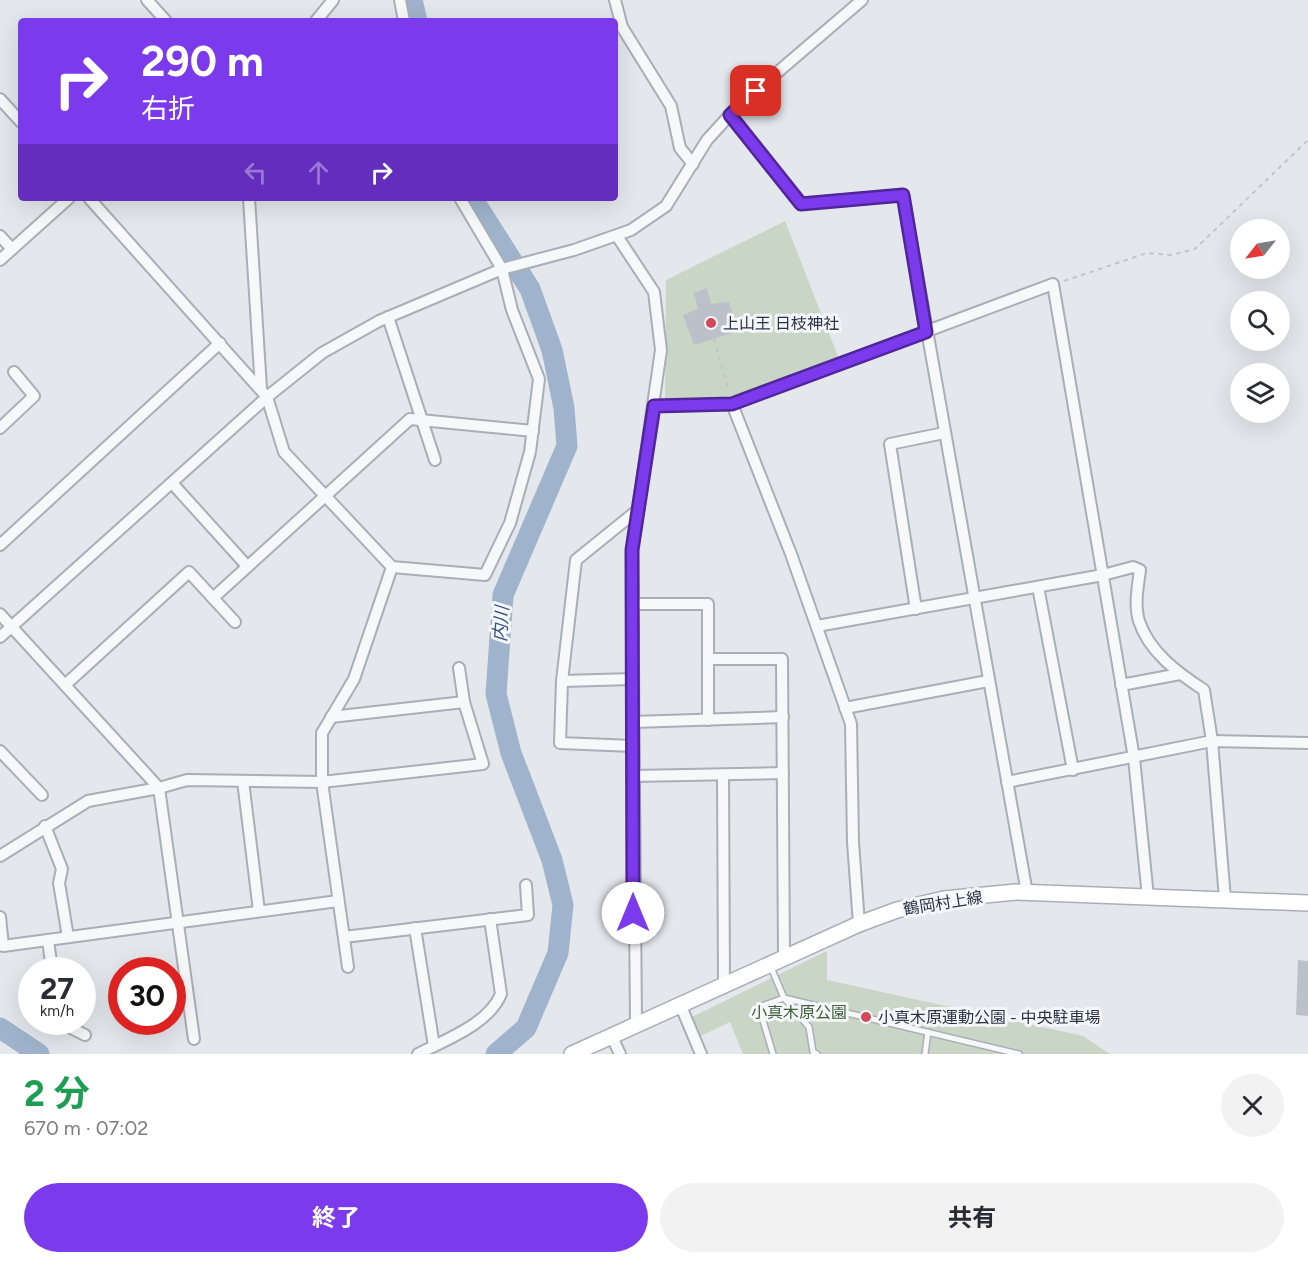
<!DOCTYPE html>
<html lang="ja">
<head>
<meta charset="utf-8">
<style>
	body { margin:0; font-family:Figtree,"Noto Sans JP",sans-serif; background:#f2f2f3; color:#2b2b33; height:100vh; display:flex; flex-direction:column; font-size:22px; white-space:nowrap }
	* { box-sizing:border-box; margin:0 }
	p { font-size:20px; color:#7c7c81 }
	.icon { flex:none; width:33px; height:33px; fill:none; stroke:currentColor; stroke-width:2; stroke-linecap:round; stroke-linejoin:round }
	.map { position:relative; height:1054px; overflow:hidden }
	.panel { display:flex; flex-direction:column; background:#fff; flex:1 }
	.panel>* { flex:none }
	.hud { position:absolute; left:18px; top:18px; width:600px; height:183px; border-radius:6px; box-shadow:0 6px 24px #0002; background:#7c3aed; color:#fff; overflow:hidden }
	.needle { width:39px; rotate:239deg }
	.controls { position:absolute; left:1230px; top:219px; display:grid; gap:12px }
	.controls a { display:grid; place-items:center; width:60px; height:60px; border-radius:50%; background:#fff; box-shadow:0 6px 24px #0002; font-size:30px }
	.speed { position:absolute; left:18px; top:957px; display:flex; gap:12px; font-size:30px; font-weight:700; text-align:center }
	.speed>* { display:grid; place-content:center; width:78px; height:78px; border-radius:50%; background:#fff; box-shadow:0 6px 24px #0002; line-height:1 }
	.speed small { font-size:15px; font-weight:400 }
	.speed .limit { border:9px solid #d22; background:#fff; color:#111 }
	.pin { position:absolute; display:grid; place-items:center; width:51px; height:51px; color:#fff; margin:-26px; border-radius:12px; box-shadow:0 3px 9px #0006 }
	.me { position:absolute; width:66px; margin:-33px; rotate:0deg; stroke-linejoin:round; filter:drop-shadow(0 0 4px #0008) }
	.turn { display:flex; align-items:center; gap:21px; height:126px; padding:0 24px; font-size:27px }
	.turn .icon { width:78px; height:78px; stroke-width:2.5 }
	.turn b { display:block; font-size:42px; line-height:51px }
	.lanes { display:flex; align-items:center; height:57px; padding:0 24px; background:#0003; justify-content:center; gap:30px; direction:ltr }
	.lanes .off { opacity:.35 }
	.round { display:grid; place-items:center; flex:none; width:63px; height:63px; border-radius:32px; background:#f2f2f3 }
	.head { display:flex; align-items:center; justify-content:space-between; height:102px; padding:0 24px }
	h1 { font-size:36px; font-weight:700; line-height:45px; color:#1e9e55 }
	.cta { display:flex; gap:12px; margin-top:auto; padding:12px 24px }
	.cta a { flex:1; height:69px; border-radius:36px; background:#7c3aed; color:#fff; font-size:24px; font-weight:700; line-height:69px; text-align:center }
	.cta a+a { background:#f2f2f3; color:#2b2b33 }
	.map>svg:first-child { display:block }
	.green { fill:#c9d6c5 }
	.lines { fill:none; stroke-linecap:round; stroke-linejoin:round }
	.river { stroke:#9fb4cc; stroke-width:21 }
	.building { fill:#bbc0ca }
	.service-casing { stroke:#a9aeb7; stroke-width:8 }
	.minor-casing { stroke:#a9aeb7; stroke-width:14 }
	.secondary-casing { stroke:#a9aeb7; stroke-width:18 }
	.path { stroke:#c2c5cb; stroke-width:2; stroke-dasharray:4.5 4.5; stroke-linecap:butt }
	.service { stroke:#f7f8fa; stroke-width:5 }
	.minor { stroke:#f7f8fa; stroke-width:10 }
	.secondary { stroke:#fff; stroke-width:15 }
	.route-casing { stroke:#51269a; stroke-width:15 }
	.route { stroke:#7c3aed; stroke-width:10 }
	.poi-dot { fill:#d1495b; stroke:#f4f6f9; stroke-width:2 }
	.labels { text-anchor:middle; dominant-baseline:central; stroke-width:6; stroke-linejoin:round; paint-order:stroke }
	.poi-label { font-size:16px; fill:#2b3445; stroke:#f4f6f9; text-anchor:start }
	.street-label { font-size:16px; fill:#2b3445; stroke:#f4f6f9 }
	.park-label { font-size:16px; fill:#3f6138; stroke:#f4f6f9 }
	.water-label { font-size:18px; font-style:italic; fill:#34527a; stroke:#f4f6f9 }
</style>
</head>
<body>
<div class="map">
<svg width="1308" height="1054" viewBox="0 0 1308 1054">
	<rect width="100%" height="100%" fill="#e4e7ec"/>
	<g class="green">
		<polygon points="785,221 839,359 727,400 693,398 665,401 666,280"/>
		<polygon points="827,951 827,980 1083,1036 1110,1054 743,1054 730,1022 701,1036 692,1017"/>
	</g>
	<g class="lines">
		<g class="river">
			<polyline points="412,0 417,21"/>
			<polyline points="472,198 530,289 552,350 564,408 567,446 503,595 496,694 511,753 552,860 563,905 558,953 526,1028 496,1054"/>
			<polyline points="0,1028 39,1054"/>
		</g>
	</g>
	<g class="building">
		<polygon points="707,288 711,304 729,302 738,331 694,345 683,315 698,309 694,293"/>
		<polygon points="1298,960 1308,961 1308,1016 1296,1015"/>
	</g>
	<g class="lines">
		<defs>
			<g id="service">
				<polyline points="770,965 784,998 759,1007 773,1054"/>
				<polyline points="784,998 1019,1054"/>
				<polyline points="785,999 809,1027 813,1052 817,1054"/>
				<polyline points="925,1054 928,1032"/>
			</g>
			<g id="minor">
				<polyline points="147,0 166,21"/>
				<polyline points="400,0 404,21"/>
				<polyline points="615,0 622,27 671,106 680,148 693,164"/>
				<polyline points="316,21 333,0"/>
				<polyline points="0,99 21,122"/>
				<polyline points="730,115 801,204 903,195 1027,893"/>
				<polyline points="89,198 267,397 284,452 392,567 485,575 510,523 530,452 539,379 512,310 502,269 460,198"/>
				<polyline points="249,198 261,389"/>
				<polyline points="0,236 12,249"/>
				<polyline points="617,236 654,292 661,350 632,550 636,1024"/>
				<polyline points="0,260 69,198"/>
				<polyline points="388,317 435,460"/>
				<polyline points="732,404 791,554 851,724 853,842 859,924"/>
				<polyline points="654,406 732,404 1053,284 1134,758 1148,897"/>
				<polyline points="0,428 34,396 14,372"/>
				<polyline points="172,483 247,566"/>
				<polyline points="0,545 220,343"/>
				<polyline points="1038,587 1073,770"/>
				<polyline points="213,598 410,419 533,431"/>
				<polyline points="633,604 708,604 708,720"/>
				<polyline points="916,609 890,444 944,433"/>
				<polyline points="0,614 159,788 194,1039"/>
				<path d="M817 626 1103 575 1133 567 1140 570C1138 585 1134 605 1139 621 1149 652 1178 673 1204 690L1212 741 1225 899"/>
				<polyline points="0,637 267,397 322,353 379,321 502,269 574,250 631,230 666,206 707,140 738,106 862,0"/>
				<polyline points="708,659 782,659 784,957"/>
				<polyline points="562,681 633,679"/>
				<polyline points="65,685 189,572 235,622"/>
				<polyline points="1121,685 1180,674"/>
				<polyline points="845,708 988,681"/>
				<polyline points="331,717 464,702"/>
				<polyline points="633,722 783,717"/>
				<polyline points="633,746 560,743 562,681 576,560 639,509"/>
				<polyline points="0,751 42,795"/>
				<polyline points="723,775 724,984"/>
				<polyline points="633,776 783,773"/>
				<polyline points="243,781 259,911"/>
				<polyline points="1007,782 1212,741 1308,743"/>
				<polyline points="45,826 62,869 59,883 68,937"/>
				<polyline points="0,856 88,801 159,788 187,780 322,782 483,764 464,702 459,668"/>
				<polyline points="0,917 3,946 338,901"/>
				<polyline points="415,928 434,1046"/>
				<polyline points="344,937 528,915 526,885"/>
				<polyline points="48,940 52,970"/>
				<polyline points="348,967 322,782 322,733 354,679 392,567"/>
				<polyline points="680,1004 701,1054"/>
				<polyline points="59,1022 85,1035"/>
				<polyline points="611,1035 620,1054"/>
				<path d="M418 1054C445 1040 489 1024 501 994L490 919"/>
			</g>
			<polyline id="secondary" points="572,1054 859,924 897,910 944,899 1016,892 1308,903"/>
		</defs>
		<use href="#service" class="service-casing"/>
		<use href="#minor" class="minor-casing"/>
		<use href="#secondary" class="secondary-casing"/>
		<g class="path">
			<polyline points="1064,281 1147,253 1171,255 1195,249 1308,140"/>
			<polyline points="714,339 729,392"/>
		</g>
		<use href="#service" class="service"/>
		<use href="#minor" class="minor"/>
		<use href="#secondary" class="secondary"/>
	</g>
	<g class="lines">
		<defs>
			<polyline id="route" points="633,913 632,550 654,406 732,404 926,332 903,195 801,204 730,115 756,91"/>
		</defs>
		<use href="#route" class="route-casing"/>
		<use href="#route" class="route"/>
	</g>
	<g class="poi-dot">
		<circle cx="711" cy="323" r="6"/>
		<circle cx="866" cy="1017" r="6"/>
	</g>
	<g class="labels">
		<g class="poi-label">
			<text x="723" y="323">上山王 日枝神社</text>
			<text x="878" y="1017">小真木原運動公園 - 中央駐車場</text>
		</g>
		<g class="street-label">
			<text transform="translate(943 903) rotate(-9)">鶴岡村上線</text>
		</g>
		<g class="park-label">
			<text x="799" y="1012">小真木原公園</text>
		</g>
		<g class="water-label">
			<text transform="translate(501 624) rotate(-86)">内川</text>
		</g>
	</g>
</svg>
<div class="controls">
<a><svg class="needle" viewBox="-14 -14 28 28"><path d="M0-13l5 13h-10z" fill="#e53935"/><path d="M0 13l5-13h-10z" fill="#7c7c81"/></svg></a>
<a><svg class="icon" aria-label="search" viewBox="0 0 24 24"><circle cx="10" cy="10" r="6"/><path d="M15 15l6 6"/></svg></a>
<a><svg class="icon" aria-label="layers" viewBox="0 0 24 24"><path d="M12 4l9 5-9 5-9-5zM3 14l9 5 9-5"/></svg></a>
</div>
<div class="speed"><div>27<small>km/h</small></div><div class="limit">30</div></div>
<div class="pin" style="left:756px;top:91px;background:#d93025"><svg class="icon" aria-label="arrive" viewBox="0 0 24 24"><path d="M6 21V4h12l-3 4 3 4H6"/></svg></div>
<svg class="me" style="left:633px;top:913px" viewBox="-20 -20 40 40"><circle r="19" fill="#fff"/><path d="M0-13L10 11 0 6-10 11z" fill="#7c3aed"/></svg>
<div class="hud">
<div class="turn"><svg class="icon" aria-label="right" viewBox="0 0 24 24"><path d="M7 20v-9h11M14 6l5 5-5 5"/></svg><div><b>290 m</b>右折</div></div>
<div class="lanes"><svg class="icon off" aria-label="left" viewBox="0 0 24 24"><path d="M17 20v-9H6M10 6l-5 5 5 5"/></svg><svg class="icon off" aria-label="ahead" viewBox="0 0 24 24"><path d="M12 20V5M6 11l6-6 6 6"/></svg><svg class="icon" aria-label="right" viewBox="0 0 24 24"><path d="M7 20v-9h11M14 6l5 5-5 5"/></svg></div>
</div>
</div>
<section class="panel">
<div class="head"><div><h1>2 分</h1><p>670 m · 07:02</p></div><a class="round"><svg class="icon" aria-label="close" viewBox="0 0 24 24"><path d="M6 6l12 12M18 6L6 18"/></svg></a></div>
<div class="cta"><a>終了</a><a>共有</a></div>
</section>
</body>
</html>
